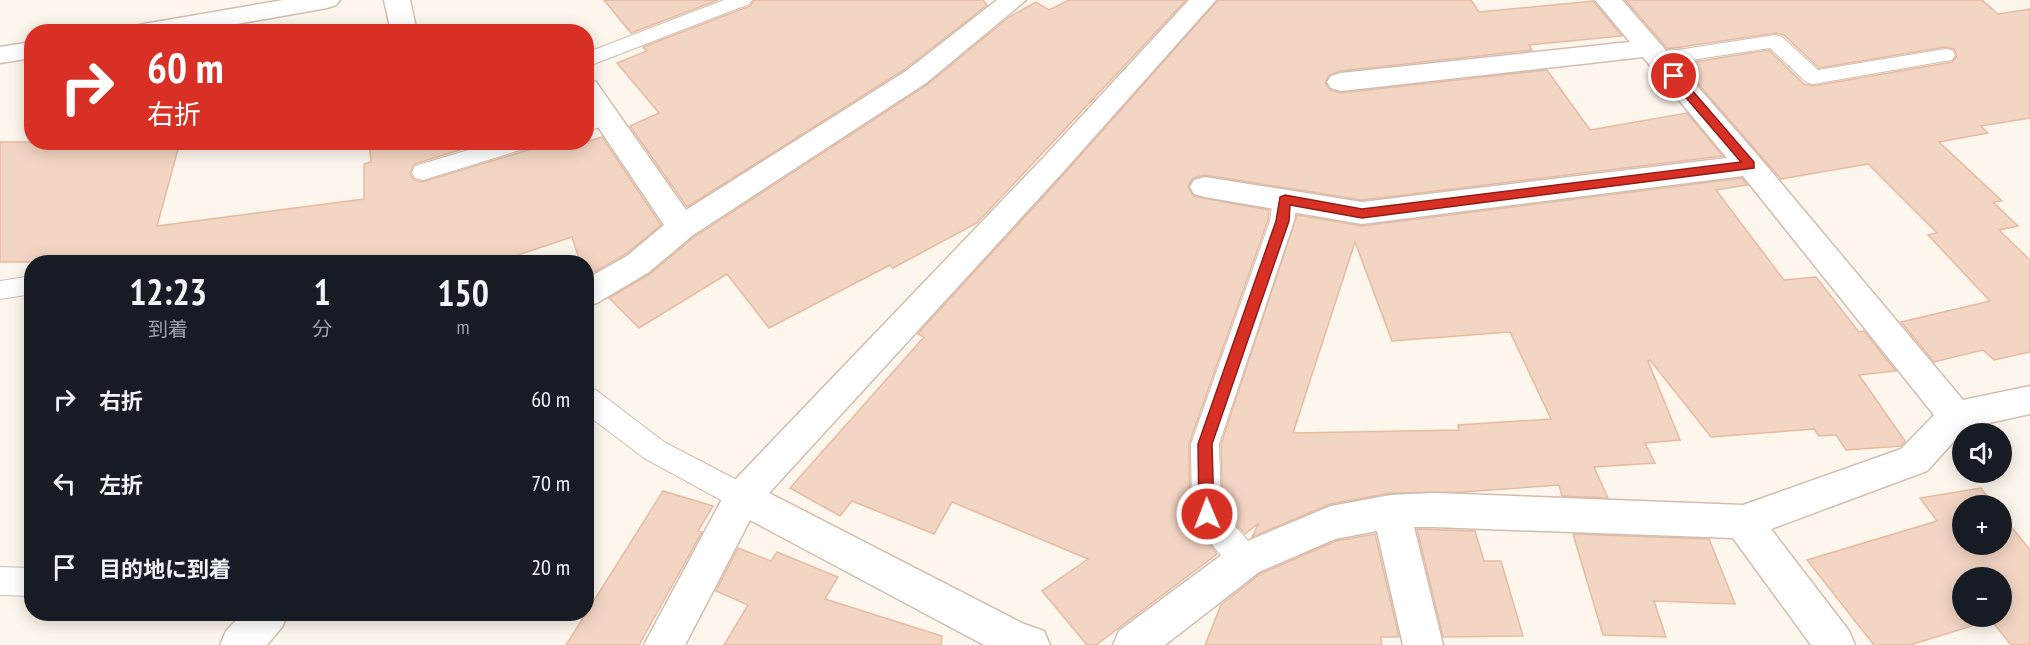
<!DOCTYPE html>
<html lang="ja">
<head>
<meta charset="utf-8">
<style>
	body { margin:0; font-family:"PT Sans Narrow","Noto Sans JP",sans-serif; background:#242831; color:#f1f3f6; height:100vh; display:flex; flex-direction:column; font-size:22px; white-space:nowrap }
	* { box-sizing:border-box; margin:0 }
	p { font-size:20px; color:#9ea1a6 }
	.icon { flex:none; width:33px; height:33px; fill:none; stroke:currentColor; stroke-width:2; stroke-linecap:round; stroke-linejoin:round }
	.map { position:relative; flex:1; overflow:hidden }
	.panel { position:absolute; left:24px; top:255px; width:570px; height:366px; display:flex; flex-direction:column; background:#171b24; border-radius:24px; box-shadow:0 3px 15px #0003 }
	.panel>* { flex:none }
	.top-card { position:absolute; left:24px; top:24px; width:570px; height:126px; border-radius:24px; box-shadow:0 3px 15px #0003; background:#d93025; color:#fff; overflow:hidden }
	.controls { position:absolute; left:1952px; top:423px; display:grid; gap:12px }
	.controls a { display:grid; place-items:center; width:60px; height:60px; border-radius:50%; background:#171b24; box-shadow:0 3px 15px #0003; font-size:30px }
	.pin { position:absolute; display:grid; place-items:center; width:51px; height:51px; color:#fff; margin:-26px; border:3px solid #fff; border-radius:50%; box-shadow:0 2px 6px #0007 }
	.me { position:absolute; width:66px; margin:-33px; rotate:359deg; stroke-linejoin:round; filter:drop-shadow(0 0 4px #0008) }
	.turn { display:flex; align-items:center; gap:21px; height:126px; padding:0 24px; font-size:27px }
	.turn .icon { width:78px; height:78px; stroke-width:2.5 }
	.turn b { display:block; font-size:42px; line-height:51px }
	.eta { display:flex; justify-content:space-evenly; align-items:center; height:102px; text-align:center }
	.eta b { font-size:36px; font-weight:700; line-height:42px }
	ul { padding:0; list-style:none }
	li { display:flex; align-items:center; gap:18px; height:84px; padding:0 24px }
	li div { flex:1 }
	li b { display:block; font-size:22px }
	li em { font-style:normal }
	.map>svg:first-child { display:block }
	.building { fill:#f3d5c3; stroke:#e6bba3; stroke-width:1.5; fill-rule:evenodd }
	.lines { fill:none; stroke-linecap:round; stroke-linejoin:round }
	.lane-casing { stroke:#d1beb0; stroke-width:2 }
	.street-casing { stroke:#d1beb0; stroke-width:3 }
	.lane { fill:#fff; fill-rule:evenodd }
	.street { fill:#fff; fill-rule:evenodd }
	.route { fill:#d93025; stroke:#8d1f18; stroke-width:1.5 }
</style>
</head>
<body>
<div class="map">
<svg width="2030" height="645" viewBox="0 0 2030 645">
	<rect width="100%" height="100%" fill="#fdf6ec"/>
	<g class="building">
		<polygon points="604,0 718,0 631,33"/>
		<polygon points="754,0 983,0 987,5 905,69 687,207 630,126 659,113 617,63 647,51 643,47 750,6"/>
		<polygon points="1069,0 1186,0 977,223 893,268 890,265 769,328 727,274 639,328 609,298 650,274 694,237 927,85 1009,17 1036,2 1049,10"/>
		<polygon points="1218,0 1471,0 1479,12 1593,1 1622,36 1529,45 1532,50 1341,71 1329,75 1325,83 1330,90 1341,93 1547,70 1590,130 1687,113 1723,156 1362,200 1205,175 1193,178 1188,186 1193,196 1269,210 1268,220 1189,444 1190,515 1217,554 1096,645 1087,645 1042,591 1088,559 952,502 934,534 852,501 840,516 790,488 924,337 918,334 922,329 1065,173"/>
		<polygon points="1625,0 1982,0 1998,14 2030,9 2030,118 1981,126 1988,133 1939,142 2002,201 1993,202 2018,226 1999,230 2030,260 2030,352 1994,360 1983,350 1934,362 1901,322 1990,301 1928,235 1937,233 1868,164 1781,179 1681,64 1769,50 1804,84 1813,86 1952,62 1957,56 1954,49 1945,47 1819,68 1784,35 1776,33 1668,49"/>
		<polygon points="602,137 661,225 626,254 587,276 586,262 580,262 572,237 497,262 0,262 0,142 180,142 157,226 364,199 364,164 371,162 369,142 486,142 414,164 410,173 414,180 422,182 531,149 535,142 586,142"/>
		<path d="M1742 178 1747 185 1716 190 1784 280 1816 277 1859 332 1864 331 1896 371 1859 375 1905 441 1901 446 1846 450 1836 435 1819 436 1814 429 1711 437 1650 360 1648 361 1680 440 1645 443 1655 463 1594 467 1608 498 1562 496 1559 485 1463 492 1391 493 1330 504 1252 537 1259 523 1245 534 1223 509 1221 444 1297 215 1362 226ZM1355 242 1392 341 1510 332 1551 419 1458 425 1459 430 1293 433Z"/>
		<path d="M1981 488 1994 506H1962V544H2001V514L2030 550V645H2011L1991 620 1910 645H1874L1807 560 1937 521 1920 498ZM1962 578H2001V616H1962Z"/>
		<polygon points="663,491 713,506 698,531 702,532 639,645 566,645"/>
		<polygon points="1417,529 1475,531 1484,561 1501,561 1523,636 1443,637"/>
		<polygon points="1375,534 1399,637 1381,637 1382,645 1205,645 1221,605 1260,574 1336,541"/>
		<polygon points="1573,534 1709,539 1735,604 1654,601 1666,637 1603,635"/>
		<polygon points="738,548 771,561 777,552 838,577 825,599 942,636 941,645 724,645 748,605 716,591"/>
	</g>
	<g class="lines">
		<defs>
			<g id="lane">
				<polygon points="724,0 752,0 749,4 586,67 586,53"/>
				<polygon points="1775,35 1782,37 1818,70 1945,49 1952,50 1955,55 1952,60 1945,61 1813,84 1806,82 1770,48 1658,65 1651,64 1648,59 1651,54 1658,53"/>
				<polygon points="607,111 615,113 618,118 615,123 586,131 586,117"/>
				<polygon points="495,142 533,142 530,147 423,180 415,178 412,172 415,166"/>
				<path d="M1285 192 1293 194 1297 200 1294 221 1219 444 1221 510 1256 550 1260 560 1256 570 1245 574C1227 567 1201 532 1192 514L1191 444 1270 221 1273 200 1277 194Z"/>
				<polygon points="32,276 32,294 0,299 0,281"/>
				<polygon points="586,387 596,390 664,442 752,488 756,497 752,506 742,510 732,506 644,458 586,414"/>
				<polygon points="0,567 32,568 32,596 0,595"/>
			</g>
			<g id="street">
				<polygon points="283,0 340,0 336,5 327,8 192,32 131,32 135,26 144,24"/>
				<polygon points="384,0 410,0 417,32 391,32"/>
				<polygon points="997,0 1026,0 926,83 693,235 649,272 597,303 586,306 586,279 627,256 664,225 586,109 586,79 596,82 686,210 906,71"/>
				<polygon points="1189,0 1216,0 1063,172 769,493 1024,624 1044,631 1050,645 984,645 750,520 685,645 644,645 729,486 1043,158"/>
				<polygon points="1595,0 1622,0 1760,158 1963,400 2030,386 2030,414 1966,428 1927,471 1771,529 1849,631 1855,645 1811,645 1733,538 1434,527 1414,527 1443,645 1403,645 1377,531 1335,539 1259,572 1165,645 1113,645 1119,631 1231,548 1331,506 1391,495 1434,493 1743,505 1901,449 1934,415 1743,176 1362,224 1205,197 1194,194 1190,187 1194,180 1205,177 1362,202 1727,158 1643,57 1341,91 1331,88 1327,82 1331,76 1341,73 1630,42"/>
				<polygon points="32,42 32,58 0,63 0,47"/>
				<polygon points="242,614 288,614 282,627 267,645 220,645 226,631"/>
			</g>
		</defs>
		<use href="#lane" class="lane-casing"/>
		<use href="#street" class="street-casing"/>
		<use href="#lane" class="lane"/>
		<use href="#street" class="street"/>
	</g>
	<polygon class="route" points="1674,73 1678,74 1754,162 1754,168 1362,218 1290,205 1289,221 1212,444 1214,514 1212,519 1207,521 1201,519 1199,514 1198,444 1276,221 1280,197 1285,195 1362,209 1741,162 1670,79 1670,74"/>
</svg>
<div class="controls">
<a><svg class="icon" aria-label="sound" viewBox="0 0 24 24"><path d="M4 9h4l5-4v14l-5-4H4zM17 9q2 3 0 6"/></svg></a>
<a>+</a>
<a>−</a>
</div>
<div class="pin" style="left:1674px;top:76px;background:#d93025"><svg class="icon" aria-label="arrive" viewBox="0 0 24 24"><path d="M6 21V4h12l-3 4 3 4H6"/></svg></div>
<svg class="me" style="left:1207px;top:514px" viewBox="-20 -20 40 40"><circle r="17" fill="#d93025" stroke="#fff" stroke-width="3"/><path d="M0-11L8 9 0 5-8 9z" fill="#fff"/></svg>
<div class="top-card">
<div class="turn"><svg class="icon" aria-label="right" viewBox="0 0 24 24"><path d="M7 20v-9h11M14 6l5 5-5 5"/></svg><div><b>60 m</b>右折</div></div>
</div>
<section class="panel">
<div class="eta">
<div><b>12:23</b><p>到着</p></div>
<div><b>1</b><p>分</p></div>
<div><b>150</b><p>m</p></div>
</div>
<ul>
<li><svg class="icon" aria-label="right" viewBox="0 0 24 24"><path d="M7 20v-9h11M14 6l5 5-5 5"/></svg><div><b>右折</b></div><em>60 m</em></li>
<li><svg class="icon" aria-label="left" viewBox="0 0 24 24"><path d="M17 20v-9H6M10 6l-5 5 5 5"/></svg><div><b>左折</b></div><em>70 m</em></li>
<li><svg class="icon" aria-label="arrive" viewBox="0 0 24 24"><path d="M6 21V4h12l-3 4 3 4H6"/></svg><div><b>目的地に到着</b></div><em>20 m</em></li>
</ul>
</section>
</div>
</body>
</html>
